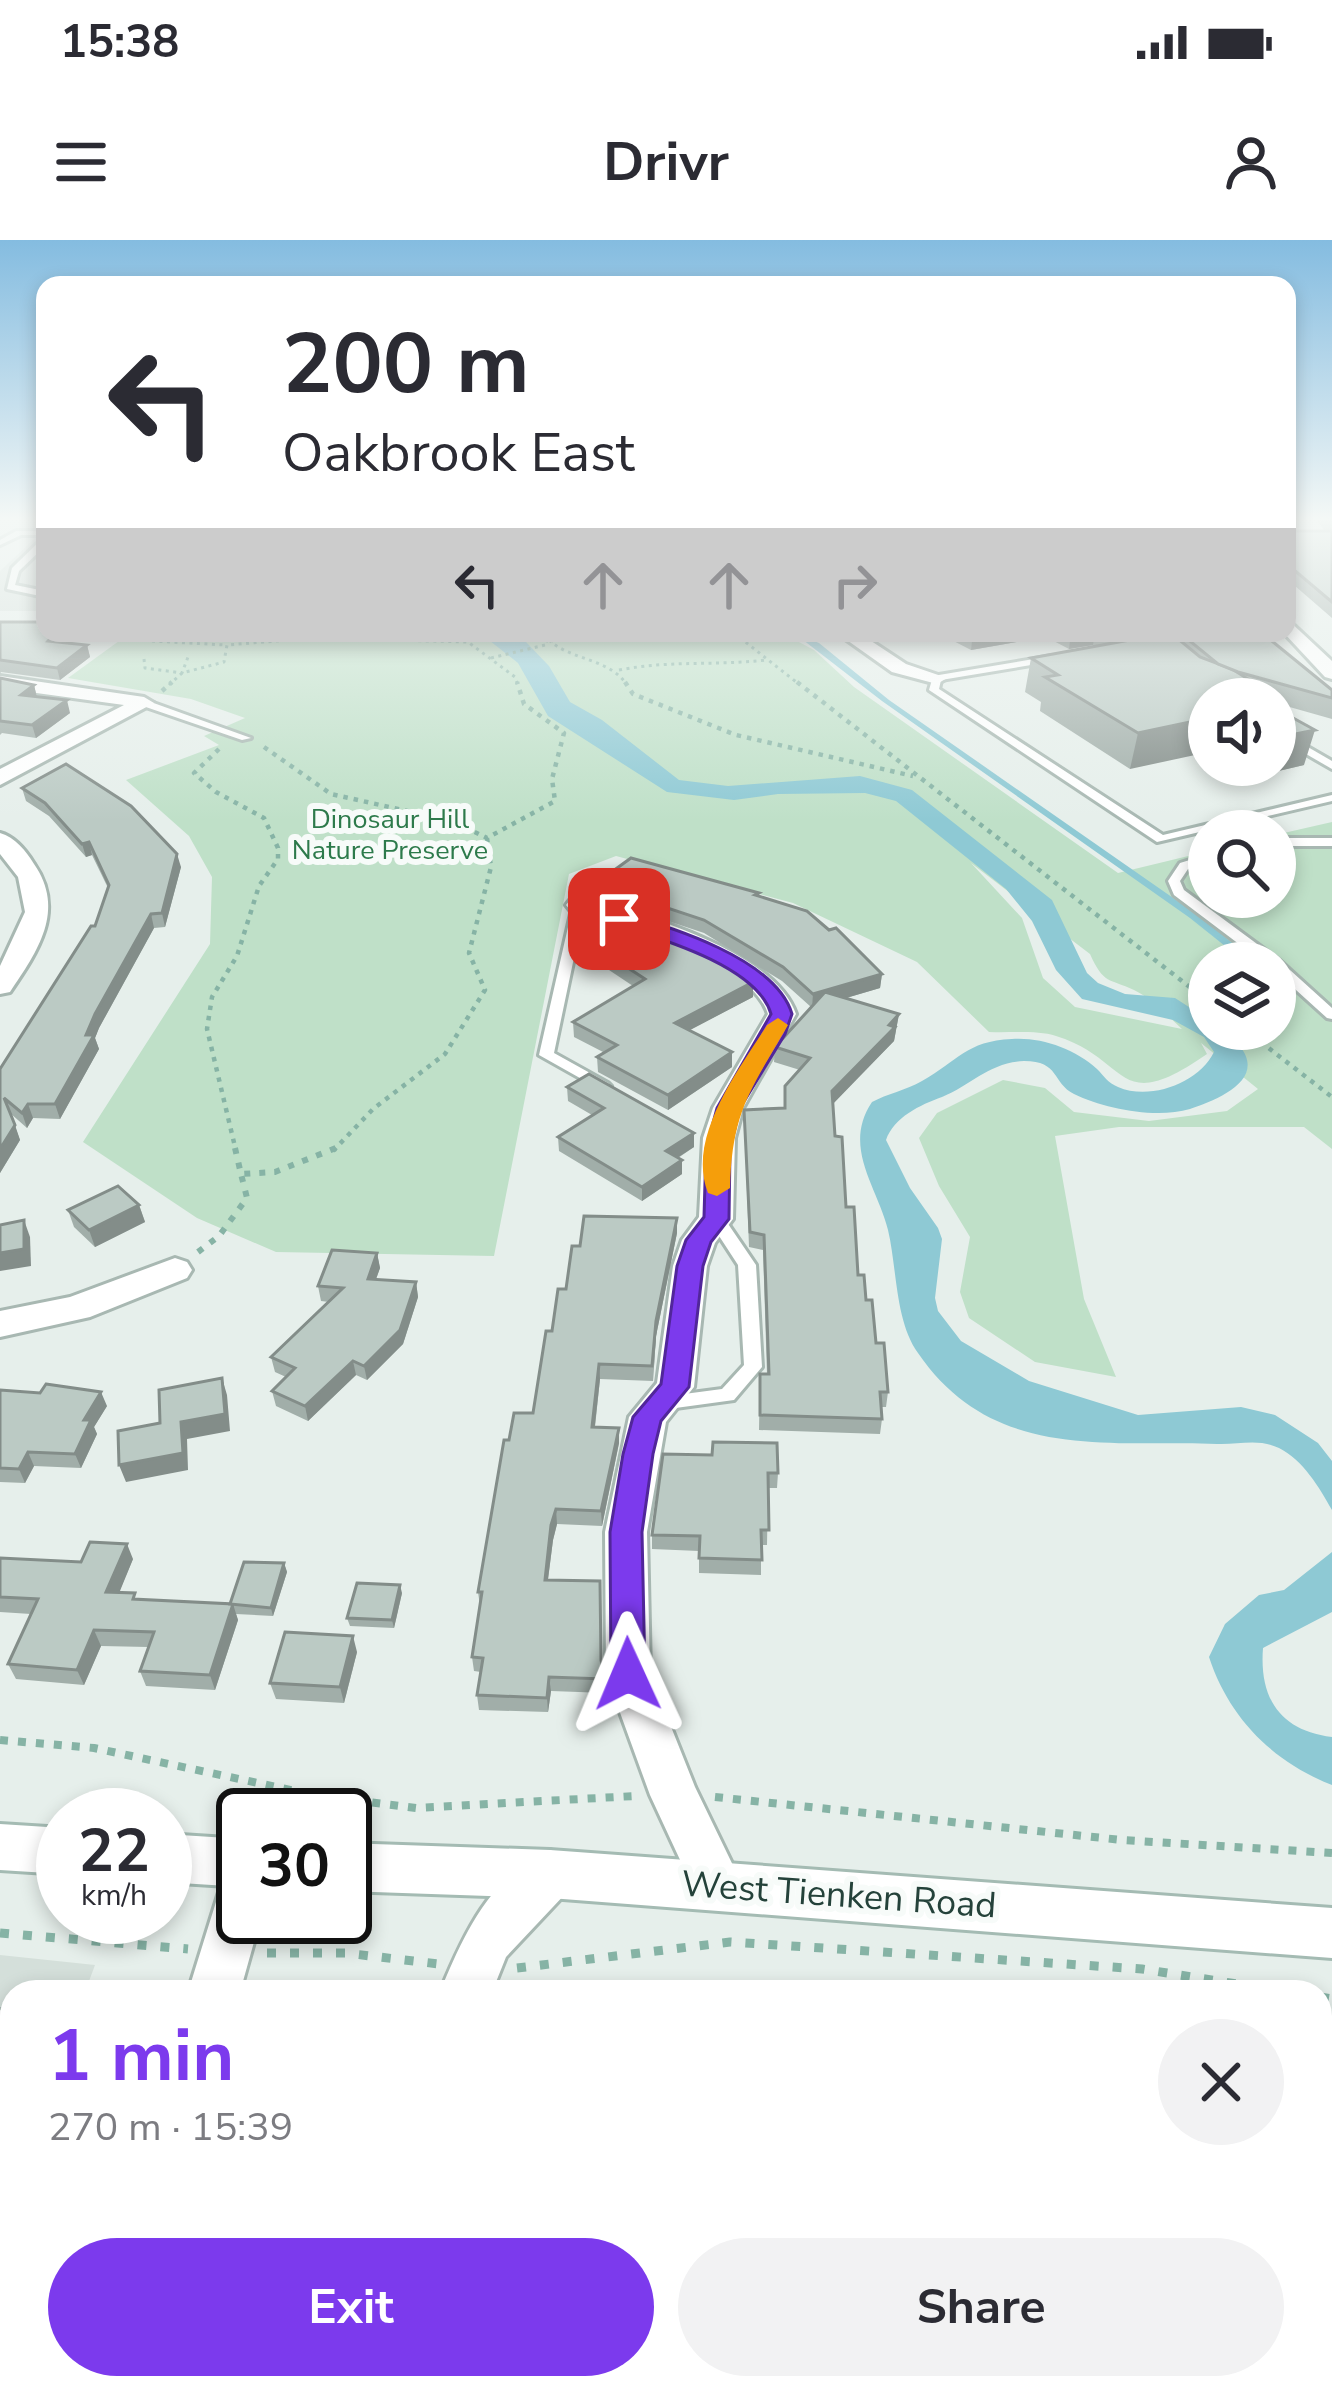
<!DOCTYPE html>
<html lang="en">
<head>
<meta charset="utf-8">
<style>
	body { margin:0; font-family:"Nunito Sans",sans-serif; background:#f2f2f3; color:#2b2b33; height:100vh; display:flex; flex-direction:column; font-size:45px; white-space:nowrap }
	* { box-sizing:border-box; margin:0 }
	p { font-size:39px; color:#7c7c81 }
	.icon { flex:none; width:66px; height:66px; fill:none; stroke:currentColor; stroke-width:2; stroke-linecap:round; stroke-linejoin:round }
	.map { position:relative; flex:1; overflow:hidden }
	.side { position:absolute; left:0px; top:1740px; width:1332px; height:420px; display:flex; flex-direction:column; background:#fff; border-radius:36px 36px 0 0; box-shadow:0 6px 18px #0003 }
	.side>* { flex:none }
	.top-card { position:absolute; left:36px; top:36px; width:1260px; height:366px; border-radius:24px; box-shadow:0 6px 18px #0003; background:#fff; color:#2b2b33; overflow:hidden }
	.controls { position:absolute; left:1188px; top:438px; display:grid; gap:24px }
	.controls a { display:grid; place-items:center; width:108px; height:108px; border-radius:50%; background:#fff; box-shadow:0 6px 18px #0003; font-size:60px }
	.speed { position:absolute; left:36px; top:1548px; display:flex; gap:24px; font-size:60px; font-weight:700; text-align:center }
	.speed>* { display:grid; place-content:center; width:156px; height:156px; border-radius:50%; background:#fff; box-shadow:0 6px 18px #0003; line-height:1 }
	.speed small { font-size:30px; font-weight:400 }
	.speed .limit { border:6px solid #111; border-radius:18px; background:#fff; color:#111 }
	.pin { position:absolute; display:grid; place-items:center; width:102px; height:102px; color:#fff; margin:-51px; border-radius:24px; box-shadow:0 6px 18px #0006 }
	.me { position:absolute; width:132px; margin:-66px; rotate:359deg; stroke-linejoin:round; filter:drop-shadow(0 0 9px #0008) }
	.turn { display:flex; align-items:center; gap:42px; height:252px; padding:0 48px; font-size:54px }
	.turn .icon { width:156px; height:156px; stroke-width:2.5 }
	.turn b { display:block; font-size:84px; line-height:102px }
	.lanes { display:flex; align-items:center; height:114px; padding:0 48px; background:#0003; justify-content:center; gap:60px; direction:ltr }
	.lanes .off { opacity:.35 }
	.round { display:grid; place-items:center; flex:none; width:126px; height:126px; border-radius:63px; background:#f2f2f3 }
	.headline { display:flex; align-items:center; justify-content:space-between; height:204px; padding:0 48px }
	h1 { font-size:72px; font-weight:700; line-height:90px; color:#7c3aed }
	.action { display:flex; gap:24px; margin-top:auto; padding:24px 48px }
	.action a { flex:1; height:138px; border-radius:72px; background:#7c3aed; color:#fff; font-size:48px; font-weight:700; line-height:138px; text-align:center }
	.action a+a { background:#f2f2f3; color:#2b2b33 }
	.status { display:flex; justify-content:space-between; align-items:center; height:84px; padding:0 60px; background:#fff; direction:ltr }
	.status svg { height:33px; fill:currentColor }
	header { display:flex; justify-content:space-between; align-items:center; height:156px; padding:0 48px; background:#fff; font-size:54px; font-weight:700 }
	.map>svg:first-child { display:block }
	.built { fill:#d4dfda }
	.green { fill:#bfe0c8; fill-rule:evenodd }
	.water { fill:#8ec9d4 }
	.lines { fill:none; stroke-linecap:round; stroke-linejoin:round }
	.lane-casing { stroke:#a8b8b2; stroke-width:6 }
	.street-casing { stroke:#a8b8b2; stroke-width:6 }
	.secondary-casing { stroke:#a4bbb3; stroke-width:6 }
	.path-far4 { stroke:#86b3a5; stroke-width:3; stroke-dasharray:3 4.5; stroke-linecap:butt }
	.path-far3 { stroke:#86b3a5; stroke-width:4.5; stroke-dasharray:4.5 6; stroke-linecap:butt }
	.path-far2 { stroke:#86b3a5; stroke-width:6; stroke-dasharray:6 9; stroke-linecap:butt }
	.path-far1 { stroke:#86b3a5; stroke-width:8; stroke-dasharray:8 10; stroke-linecap:butt }
	.path { stroke:#86b3a5; stroke-width:9; stroke-dasharray:9 14; stroke-linecap:butt }
	.lane { fill:#fff; fill-rule:evenodd }
	.street { fill:#fff; fill-rule:evenodd }
	.secondary { fill:#fff; fill-rule:evenodd }
	.wall { fill:#a1aea9 }
	.shaded-wall { fill:#838d89 }
	.building { fill:#bbcac4; stroke:#838d89; stroke-width:3 }
	.route { fill:#7c3aed; stroke:#51269a; stroke-width:3 }
	.slow { fill:#f59e0b }
	.labels { text-anchor:middle; dominant-baseline:central; stroke-width:12; stroke-linejoin:round; paint-order:stroke }
	.far-park-label { font-size:27px; fill:#2d7a4b; stroke:#f7fbf9 }
	.near-street-label { font-size:36px; fill:#24423a; stroke:#f7fbf9 }
</style>
</head>
<body>
<div class="status"><b>15:38</b><svg viewBox="0 0 49 12"><path d="M0 12V9h3v3zM5 12V6h3v6zM10 12V3h3v9zM15 12V0h3v12zM26 1h20v11H26zM47 4h2v5h-2z"/></svg></div>
<header><svg class="icon" aria-label="menu" viewBox="0 0 24 24"><path d="M4 6h16M4 12h16M4 18h16"/></svg>Drivr<svg class="icon" aria-label="person" viewBox="0 0 24 24"><circle cx="12" cy="8" r="4"/><path d="M4 21q1-7 8-7t8 7"/></svg></header>
<div class="map">
<svg width="1332" height="2160" viewBox="0 0 1332 2160">
	<rect width="100%" height="100%" fill="#e6efeb"/>
	<g class="built">
		<polygon points="45,289 45,371 0,371 0,331"/>
		<polygon points="0,1715 95,1725 85,1752 12,1752 12,1965 0,2000"/>
	</g>
	<path class="green" d="M130 393H782L814 410 854 447 1118 633 1209 611V657H1275V595L1332 582V909L1304 887H1119L1055 896 1084 1059 1116 1137 1035 1122 969 1078 960 1052 970 997 939 946 919 898 937 873 1003 840 1045 848 1074 872 1149 881 1227 871 1258 849 1201 803 1207 814C1115 878 1131 819 1056 796 1037 790 1010 793 989 792L917 722 793 663 616 616 569 634 494 1016 276 1012 197 978 83 902 210 704 212 637 189 596 126 540 219 505 204 496 245 478 191 459 68 438ZM971 623 1090 714C1104 745 1109 738 1134 750 1151 758 1169 777 1182 789L1075 767 1043 738 1022 678ZM1209 723H1275V789H1209Z"/>
	<g class="water">
		<path d="M480 393H513L526 402 549 426 570 462 602 480 679 540 728 546 860 536 912 550 1052 660 1087 733 1098 743 1125 754 1175 758 1209 780V789C1223 789 1230 793 1239 805 1268 840 1217 860 1190 869 1156 879 1105 869 1074 854 1052 843 1060 821 1024 821 990 822 971 845 942 857 920 865 894 877 886 900L910 948 938 988 942 999 935 1058 938 1071 961 1101 1029 1141 1138 1175 1241 1167 1275 1175 1318 1203 1332 1221V1270C1319 1247 1303 1220 1279 1208 1258 1198 1238 1205 1217 1204 1104 1200 992 1221 918 1113 895 1081 897 1028 888 990 877 946 842 907 872 862 887 854 906 850 922 841 958 821 966 801 1012 799 1042 797 1075 809 1097 829 1104 836 1108 843 1118 847 1150 861 1199 843 1214 812L1204 797 1173 780 1082 759 1056 730 1032 681 1006 649 896 561 865 553 778 554 734 560 667 552 548 476 518 423Z"/>
		<polygon points="794,393 819,403 889,460 1199,676 1236,706 1240,723 1229,723 1225,706 1190,678 882,461"/>
		<path d="M1332 1312V1372L1263 1408C1259 1459 1281 1491 1332 1497V1545C1273 1522 1229 1478 1209 1417L1225 1384 1259 1355 1284 1350Z"/>
	</g>
	<g class="lines">
		<defs>
			<g id="lane">
				<polygon points="16,291 45,291 45,295 21,295 0,305 0,300"/>
				<polygon points="42,299 45,299 45,306 19,331 15,345 45,351 45,357 7,349 12,328"/>
				<polygon points="1052,416 1057,419 1055,421 941,440 939,449 1163,595 1332,555 1332,561 1157,602 929,450 933,436"/>
				<polygon points="140,461 148,461 251,498 242,500 140,465"/>
				<polygon points="1275,488 1332,521 1332,529 1275,496"/>
				<rect x="1275" y="598" width="57" height="8"/>
				<polygon points="1209,614 1209,622 1188,629 1180,641 1184,650 1280,721 1332,768 1332,779 1327,778 1275,731 1275,723 1264,723 1174,655 1168,641 1180,623"/>
				<polygon points="579,661 585,665 554,813 608,843 611,846 603,851 539,815 573,665"/>
				<polygon points="716,974 722,975 756,1025 762,1127 734,1160 661,1170 654,1168 651,1163 654,1158 722,1149 744,1125 738,1025 708,979"/>
				<polygon points="0,1770 12,1776 12,1820 10,1826 0,1830"/>
			</g>
			<g id="street">
				<polygon points="1287,379 1332,421 1332,439 1325,437 1284,393"/>
				<polygon points="837,393 859,393 906,424 947,438 937,444 892,432"/>
				<polygon points="0,436 144,457 154,463 0,545 0,529 124,465 0,448"/>
				<path d="M0 593C15 597 26 611 34 624 66 670 38 711 10 752L0 754V726L25 672 18 637 0 614Z"/>
				<path d="M579 657C640 673 774 710 796 774L743 868 735 898 733 979 715 1003 707 1026 694 1147 666 1182 647 1292 650 1434 695 1547 743 1646 736 1663 718 1670 700 1663 650 1555 606 1434 605 1292 629 1177 657 1143 673 1026 682 1000 699 977 703 898 713 868 768 774C750 718 621 688 570 670L566 665 570 660Z"/>
				<polygon points="175,1018 187,1022 192,1030 187,1038 90,1077 0,1097 0,1071 70,1057"/>
				<path d="M550 1610 568 1617 575 1634 568 1651 506 1717 492 1752H440C462 1698 491 1633 550 1610Z"/>
				<polygon points="243,1626 243,1677 261,1677 240,1752 188,1752 225,1633"/>
				<polygon points="157,2148 219,2148 217,2160 155,2160"/>
				<polygon points="297,2148 359,2148 357,2160 295,2160"/>
			</g>
			<g id="secondary">
				<polygon points="0,1584 63,1588 63,1634 0,1630"/>
				<polygon points="165,1594 243,1599 243,1647 165,1642"/>
				<polygon points="345,1603 550,1610 1332,1668 1332,1718 550,1658 345,1651"/>
			</g>
		</defs>
		<use href="#lane" class="lane-casing"/>
		<use href="#street" class="street-casing"/>
		<use href="#secondary" class="secondary-casing"/>
		<g class="path-far4">
			<polyline points="524,393 550,402"/>
			<path d="M556 393 551 402C575 421 610 419 627 445"/>
			<polyline points="734,393 800,445"/>
			<polyline points="152,401 225,405"/>
			<polyline points="491,418 549,404"/>
			<polyline points="144,419 145,428 182,433 188,417"/>
			<path d="M619 430C671 420 714 426 766 420"/>
			<polyline points="169,445 182,433 224,422 227,405 314,398 468,402 515,437 518,445"/>
		</g>
		<g class="path-far3">
			<polyline points="625,442 633,454 736,495 913,536"/>
			<polyline points="797,442 1209,762"/>
			<polyline points="162,451 172,442"/>
			<polyline points="264,507 331,554 452,581 487,598 555,561 552,539 564,493 524,464 517,442"/>
			<polyline points="219,509 194,533 216,552 264,578 278,608 278,619 259,646 237,716 212,757 207,789 236,911"/>
			<polyline points="1244,789 1332,857"/>
			<polyline points="333,911 373,869 445,814 485,750 469,713 491,627 487,598"/>
		</g>
		<g class="path-far2">
			<polyline points="235,908 241,934 275,932 336,908"/>
			<polyline points="198,1012 219,996 247,958 241,934"/>
		</g>
		<g class="path-far1">
			<polyline points="0,1500 94,1508 314,1555 416,1568 635,1556"/>
			<polyline points="715,1557 1122,1600 1332,1613"/>
		</g>
		<g class="path">
			<polyline points="0,1693 188,1709"/>
			<polyline points="267,1713 345,1713 439,1724"/>
			<polyline points="517,1728 730,1702 1142,1729 1287,1752"/>
			<polyline points="1320,1757 1332,1759"/>
		</g>
		<use href="#lane" class="lane"/>
		<use href="#street" class="street"/>
		<use href="#secondary" class="secondary"/>
	</g>
	<g class="wall">
		<polygon points="1316,279 1332,279 1332,378 1287,339 1287,291 1325,291"/>
		<polygon points="0,382 45,393 69,393 61,402 87,405 90,417 60,440 1,432 0,434"/>
		<polygon points="938,393 1268,393 1267,397 1332,450 1332,479 1279,464 1277,470 1304,525 1266,534 1250,525 1275,525 1275,459 1209,459 1130,529 1040,471 1041,462 1025,452 1031,418 1092,407 1093,405 1069,409 1046,397 971,410"/>
		<polygon points="0,438 34,445 37,457 70,473 36,498 2,493 0,495"/>
		<polygon points="22,548 181,627 165,687 154,688 99,788 95,798 99,809 60,879 33,878 27,888 10,873 20,900 0,933 0,829 95,686 108,648 92,615 86,617 49,576 26,561"/>
		<polygon points="595,644 759,653 759,656 882,734 880,748 846,758 899,774 894,801 833,863 835,896 858,1035 888,1152 886,1167 881,1167 882,1179 880,1194 759,1190 760,1134 767,1134 763,1010 749,1007 744,870 784,868 785,846 800,830 774,822 775,807 811,767 782,741 704,693 596,657"/>
		<polygon points="602,711 753,742 753,757 689,790 732,827 668,870 598,832 597,817 605,813 574,797 573,782 633,746 603,726"/>
		<polygon points="567,847 694,907 678,918 682,920 682,934 642,961 559,911 558,897 592,875 568,861"/>
		<polygon points="139,965 145,982 95,1007 74,987 68,970"/>
		<polygon points="677,993 656,1096 653,1141 600,1139 595,1187 619,1203 602,1286 557,1284 553,1300 548,1340 601,1423 606,1453 551,1451 548,1472 479,1470 477,1455 481,1432 474,1431 472,1417 480,1366 478,1352 509,1200 533,1173 552,1091 580,1006"/>
		<polygon points="377,1013 380,1028 376,1039 416,1042 418,1057 403,1104 367,1140 356,1135 308,1181 276,1166 272,1151 286,1137 275,1132 271,1117 329,1062 321,1061 318,1046"/>
		<polygon points="0,1150 107,1166 94,1187 97,1194 81,1228 34,1226 25,1243 0,1242"/>
		<polygon points="663,1214 778,1233 777,1248 768,1248 767,1305 761,1305 761,1335 699,1333 699,1311 652,1309 652,1295"/>
		<polygon points="0,1318 81,1322 133,1319 119,1352 138,1360 230,1364 284,1323 287,1332 273,1376 236,1374 238,1380 215,1450 146,1446 140,1431 148,1407 101,1406 84,1445 16,1439 8,1424 31,1374 0,1372"/>
		<polygon points="402,1353 394,1388 350,1386 347,1378"/>
		<polygon points="357,1412 344,1463 276,1459 270,1443"/>
	</g>
	<g class="shaded-wall">
		<polygon points="55,393 69,394 51,413 48,401"/>
		<polygon points="973,393 1047,393 1046,397 971,410"/>
		<polygon points="1071,393 1095,393 1093,405 1069,409"/>
		<polygon points="87,405 90,417 60,440 57,428"/>
		<polygon points="34,445 37,458 21,455"/>
		<polygon points="67,460 70,473 36,498 32,485"/>
		<polygon points="1209,478 1209,512 1130,529 1138,493"/>
		<polygon points="1315,490 1304,525 1266,534 1268,525 1275,525 1276,498"/>
		<polygon points="89,602 92,615 86,617 82,604"/>
		<polygon points="177,614 181,627 165,687 162,673"/>
		<polygon points="151,674 154,688 99,788 95,798 99,809 60,879 55,864 95,774"/>
		<polygon points="882,734 880,748 812,768 813,754"/>
		<polygon points="753,742 753,757 675,798 675,783"/>
		<polygon points="899,774 894,801 831,866 832,851"/>
		<polygon points="732,812 732,827 668,870 668,855"/>
		<polygon points="28,864 33,878 27,888 22,873"/>
		<polygon points="15,885 20,900 0,933 0,909"/>
		<polygon points="694,893 694,907 666,925 666,911"/>
		<polygon points="682,920 682,934 642,961 642,947"/>
		<polygon points="139,965 145,982 95,1007 89,990"/>
		<polygon points="677,978 677,993 656,1096 653,1141 656,1081"/>
		<polygon points="24,980 30,997 31,1026 0,1031 0,1013"/>
		<polygon points="377,1013 380,1028 371,1053 368,1039"/>
		<polygon points="416,1042 418,1057 403,1104 367,1140 364,1126"/>
		<polygon points="353,1121 356,1135 308,1181 305,1166"/>
		<polygon points="599,1124 600,1139 593,1202 592,1187"/>
		<polygon points="222,1138 227,1155 230,1191 187,1199 188,1230 126,1242 119,1225 181,1182"/>
		<polygon points="101,1152 107,1166 94,1187 97,1194 81,1228 75,1214 84,1180"/>
		<polygon points="619,1188 619,1203 602,1286 601,1271"/>
		<polygon points="28,1212 34,1226 25,1243 19,1229"/>
		<polygon points="556,1269 557,1284 553,1300 546,1354 545,1340 551,1285"/>
		<polygon points="127,1304 133,1319 113,1368 106,1352"/>
		<polygon points="284,1323 287,1332 273,1376 271,1368"/>
		<polygon points="400,1345 402,1353 394,1388 392,1380"/>
		<polygon points="233,1364 238,1380 215,1450 210,1435"/>
		<polygon points="94,1390 101,1406 84,1445 77,1430"/>
		<polygon points="353,1396 357,1412 344,1463 340,1447"/>
		<polygon points="549,1437 551,1451 548,1472 547,1458"/>
	</g>
	<g class="building">
		<polygon points="1287,291 1332,291 1332,362 1287,324"/>
		<polygon points="0,382 45,382 45,393 55,393 48,401 87,405 57,428 0,420"/>
		<polygon points="1107,393 1171,393 1200,417 1232,429 1280,459 1209,459 1209,478 1138,493 1045,437 1058,435 1031,418 1124,401"/>
		<polygon points="1180,393 1262,393 1332,450 1332,458 1238,432 1218,424"/>
		<polygon points="0,438 34,445 21,455 67,460 32,485 0,481"/>
		<polygon points="1275,468 1315,490 1276,498"/>
		<polygon points="66,524 131,566 177,614 162,673 151,674 95,774 86,795 94,795 55,864 28,864 22,873 4,858 15,885 0,909 0,829 91,686 95,686 109,645 89,602 82,604 45,563 22,548"/>
		<polygon points="631,618 759,653 755,655 807,671 829,690 836,688 882,734 813,754 783,727 704,680 595,644"/>
		<polygon points="652,688 734,726 753,742 675,783 732,812 668,855 597,817 617,805 573,782 645,739 602,711"/>
		<polygon points="825,752 899,774 889,785 895,787 832,851 835,896 842,897 846,967 854,967 858,1035 864,1035 866,1060 872,1060 876,1103 884,1103 888,1152 880,1152 882,1179 760,1175 760,1134 769,1134 764,995 750,992 744,870 785,868 785,846 810,818 775,807"/>
		<polygon points="589,834 694,893 666,911 682,920 642,947 558,897 604,868 567,847"/>
		<polygon points="118,946 139,965 89,990 68,970"/>
		<polygon points="584,976 677,978 656,1081 652,1126 599,1124 592,1187 619,1188 601,1271 556,1269 551,1285 545,1340 600,1341 601,1420 605,1439 549,1437 547,1458 477,1455 483,1418 472,1417 482,1352 478,1352 504,1200 509,1200 514,1173 533,1173 546,1091 552,1091 558,1049 566,1049 572,1006 580,1006"/>
		<polygon points="24,980 24,1009 0,1013 0,985"/>
		<polygon points="332,1010 377,1013 368,1039 416,1042 400,1090 364,1126 353,1121 305,1166 272,1151 295,1128 271,1117 343,1048 318,1046"/>
		<polygon points="222,1138 225,1174 181,1182 183,1213 119,1225 118,1191 160,1183 159,1150"/>
		<polygon points="46,1144 101,1152 84,1180 91,1180 75,1214 28,1212 19,1229 0,1228 0,1150 40,1153"/>
		<polygon points="713,1202 777,1203 778,1233 768,1233 769,1290 761,1290 762,1320 699,1318 700,1296 652,1295 663,1214 712,1215"/>
		<polygon points="90,1302 127,1304 106,1352 135,1353 133,1359 233,1364 210,1435 140,1431 154,1392 94,1390 77,1430 8,1424 38,1359 0,1357 0,1318 81,1322"/>
		<polygon points="244,1322 284,1323 271,1368 230,1364"/>
		<polygon points="357,1343 400,1345 392,1380 347,1378"/>
		<polygon points="285,1392 353,1396 340,1447 270,1443"/>
	</g>
	<linearGradient id="sky" x2="0" y2="1"><stop stop-color="#84bce0"/><stop offset="0.48" stop-color="#f4f8f6"/><stop offset="1" stop-color="#f4f8f6" stop-opacity="0"/></linearGradient>
	<rect width="1332" height="581" fill="url(#sky)"/>
	<path class="route" d="M619 673C670 686 776 719 792 774L785 794 740 868 730 909 729 979 711 1002 703 1026 689 1147 661 1181 653 1214 642 1292 645 1434 640 1445 628 1449 616 1445 611 1434 610 1292 623 1214 633 1177 661 1144 677 1026 686 1000 704 977 706 909 717 868 771 774C757 725 655 697 612 683V674Z"/>
	<path class="slow" d="M778 778 788 785C751 850 732 870 730 948L717 956 708 953C686 897 739 830 767 785Z"/>
	<g class="labels">
		<g class="far-park-label">
			<text x="390" y="579">Dinosaur Hill<tspan x="390" dy="31">Nature Preserve</tspan></text>
		</g>
		<g class="near-street-label">
			<text transform="translate(839 1655) rotate(4)">West Tienken Road</text>
		</g>
	</g>
</svg>
<div class="controls">
<a><svg class="icon" aria-label="sound" viewBox="0 0 24 24"><path d="M4 9h4l5-4v14l-5-4H4zM17 9q2 3 0 6"/></svg></a>
<a><svg class="icon" aria-label="search" viewBox="0 0 24 24"><circle cx="10" cy="10" r="6"/><path d="M15 15l6 6"/></svg></a>
<a><svg class="icon" aria-label="layers" viewBox="0 0 24 24"><path d="M12 4l9 5-9 5-9-5zM3 14l9 5 9-5"/></svg></a>
</div>
<div class="speed"><div>22<small>km/h</small></div><div class="limit">30</div></div>
<div class="pin" style="left:619px;top:679px;background:#d93025"><svg class="icon" aria-label="arrive" viewBox="0 0 24 24"><path d="M6 21V4h12l-3 4 3 4H6"/></svg></div>
<svg class="me" style="left:628px;top:1434px" viewBox="-20 -20 40 40"><path d="M0-17L14 15 0 8-14 15z" fill="#7c3aed" stroke="#fff" stroke-width="4"/></svg>
<div class="top-card">
<div class="turn"><svg class="icon" aria-label="left" viewBox="0 0 24 24"><path d="M17 20v-9H6M10 6l-5 5 5 5"/></svg><div><b>200 m</b>Oakbrook East</div></div>
<div class="lanes"><svg class="icon" aria-label="left" viewBox="0 0 24 24"><path d="M17 20v-9H6M10 6l-5 5 5 5"/></svg><svg class="icon off" aria-label="ahead" viewBox="0 0 24 24"><path d="M12 20V5M6 11l6-6 6 6"/></svg><svg class="icon off" aria-label="ahead" viewBox="0 0 24 24"><path d="M12 20V5M6 11l6-6 6 6"/></svg><svg class="icon off" aria-label="right" viewBox="0 0 24 24"><path d="M7 20v-9h11M14 6l5 5-5 5"/></svg></div>
</div>
<section class="side">
<div class="headline"><div><h1>1 min</h1><p>270 m · 15:39</p></div><a class="round"><svg class="icon" aria-label="close" viewBox="0 0 24 24"><path d="M6 6l12 12M18 6L6 18"/></svg></a></div>
<div class="action"><a>Exit</a><a>Share</a></div>
</section>
</div>
</body>
</html>
